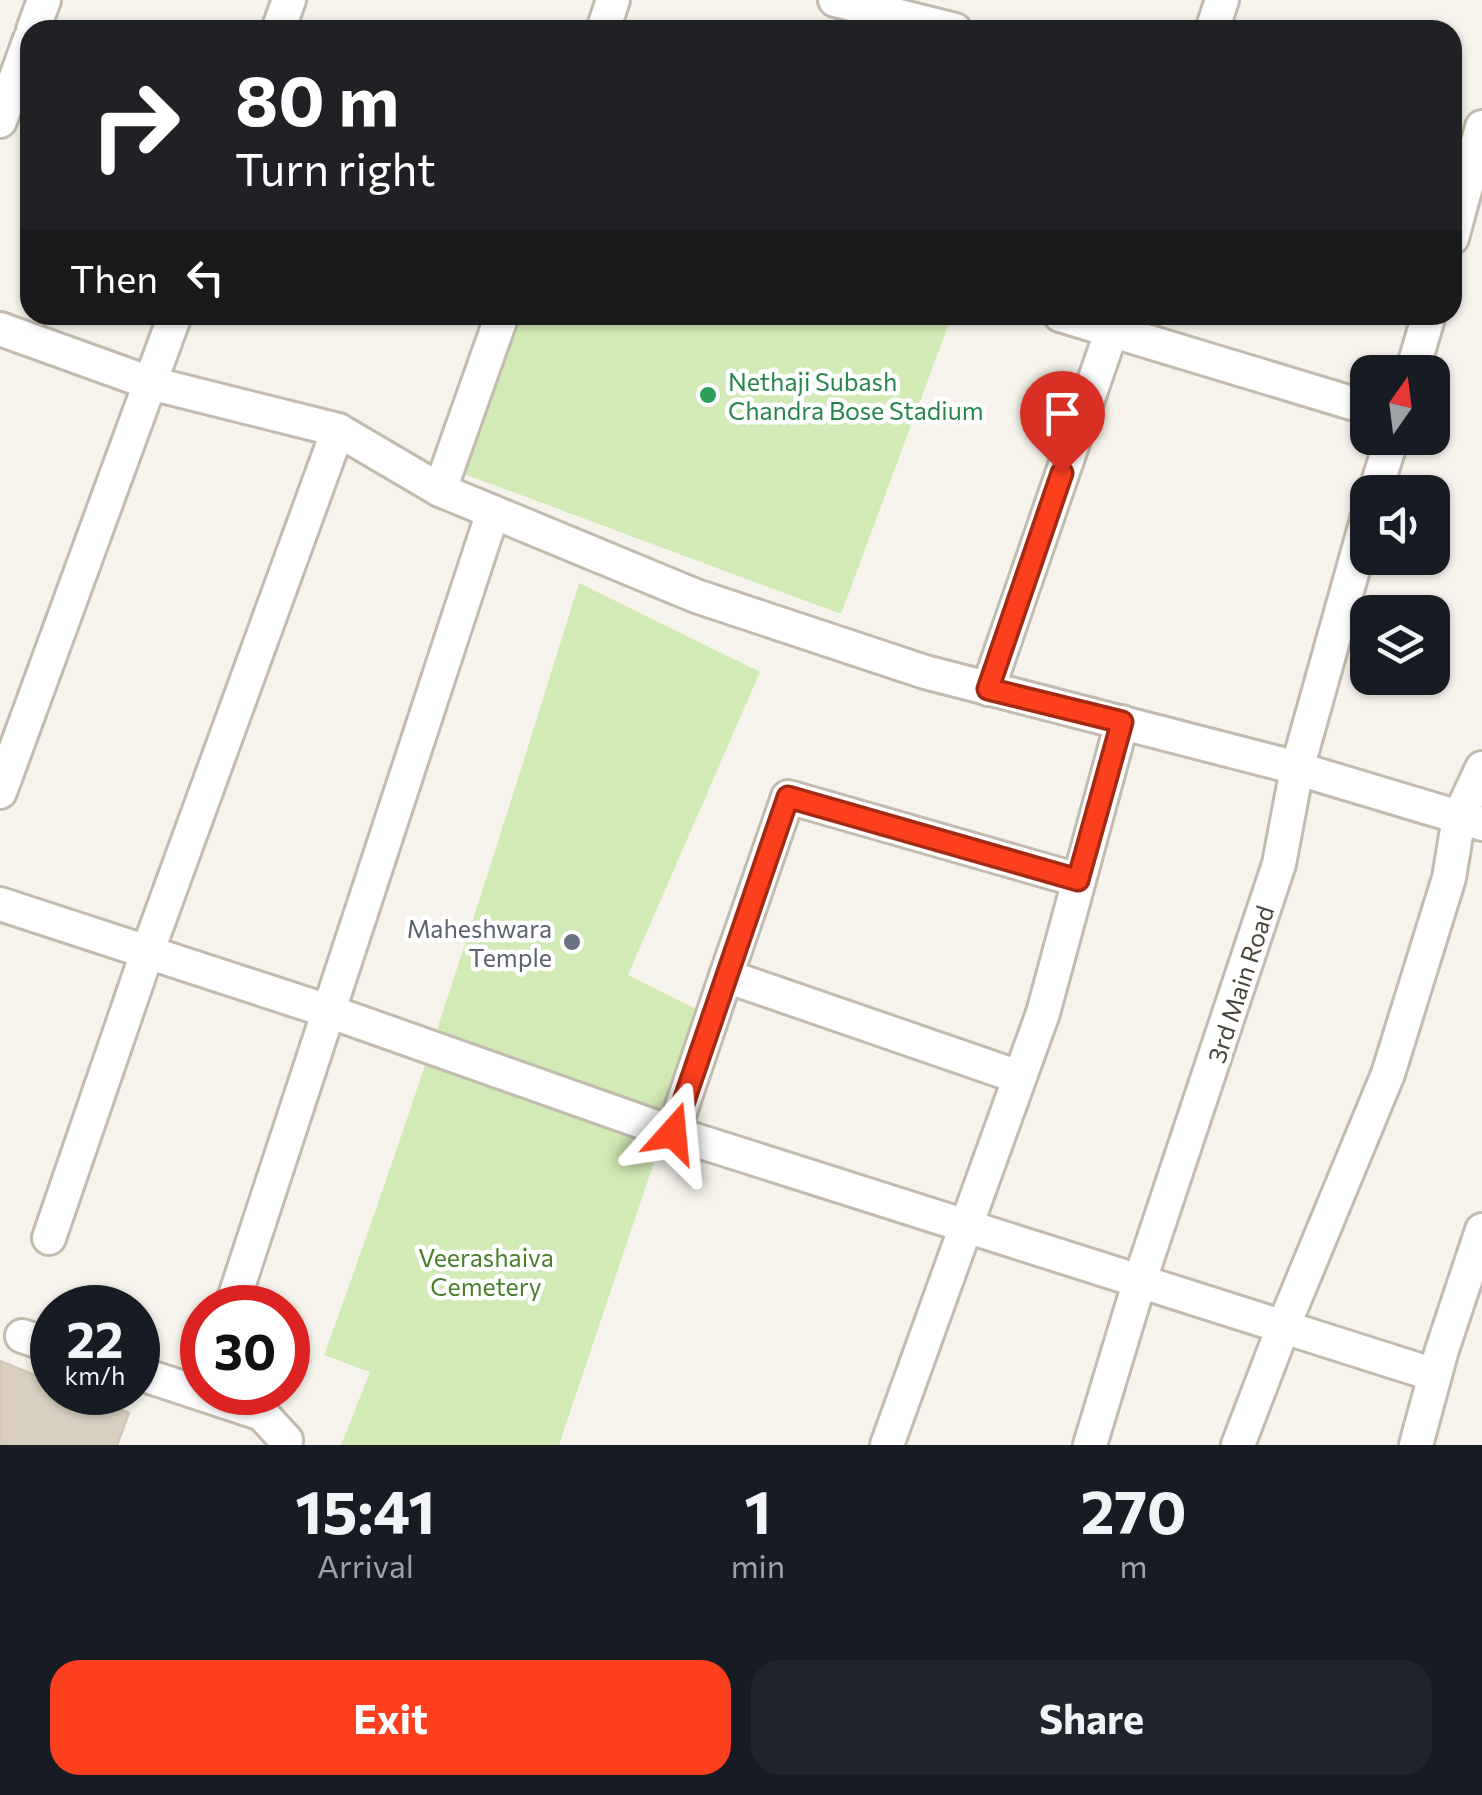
<!DOCTYPE html>
<html lang="en">
<head>
<meta charset="utf-8">
<style>
	body { margin:0; font-family:Commissioner,sans-serif; background:#20242c; color:#f1f3f6; height:100vh; display:flex; flex-direction:column; font-size:38px; white-space:nowrap }
	* { box-sizing:border-box; margin:0 }
	p { font-size:32px; color:#9ea1a6 }
	.icon { flex:none; width:55px; height:55px; fill:none; stroke:currentColor; stroke-width:2; stroke-linecap:round; stroke-linejoin:round }
	.map { position:relative; height:1445px; overflow:hidden }
	.details { display:flex; flex-direction:column; background:#171b24; flex:1 }
	.details>* { flex:none }
	.banner { position:absolute; left:20px; top:20px; width:1442px; height:305px; border-radius:30px; box-shadow:0 2px 8px #0004; background:#202124; color:#fff; overflow:hidden }
	.needle { width:65px; rotate:14deg }
	.controls { position:absolute; left:1350px; top:355px; display:grid; gap:20px }
	.controls a { display:grid; place-items:center; width:100px; height:100px; border-radius:20px; background:#171b24; box-shadow:0 2px 8px #0004; font-size:50px }
	.speed { position:absolute; left:30px; top:1285px; display:flex; gap:20px; font-size:50px; font-weight:700; text-align:center }
	.speed>* { display:grid; place-content:center; width:130px; height:130px; border-radius:50%; background:#171b24; box-shadow:0 2px 8px #0004; line-height:1 }
	.speed small { font-size:25px; font-weight:400 }
	.speed .limit { border:15px solid #d22; background:#fff; color:#111 }
	.pin { position:absolute; display:grid; place-items:center; width:85px; height:85px; color:#fff; margin:-102px -42px; border-radius:50% 50% 50% 0; rotate:-45deg; box-shadow:0 0 10px #0007 }
	.pin .icon { rotate:45deg }
	.me { position:absolute; width:110px; margin:-55px; rotate:18deg; stroke-linejoin:round; filter:drop-shadow(0 0 8px #0008) }
	.turn { display:flex; align-items:center; gap:35px; height:210px; padding:0 50px; font-size:45px }
	.turn .icon { width:130px; height:130px; stroke-width:2.5 }
	.turn b { display:block; font-size:70px; line-height:85px }
	.then { display:flex; align-items:center; height:95px; padding:0 50px; background:#0003; gap:20px; font-size:38px }
	.eta { display:flex; justify-content:space-evenly; align-items:center; height:170px; text-align:center }
	.eta b { font-size:60px; font-weight:700; line-height:70px }
	.cta { display:flex; gap:20px; margin-top:auto; padding:20px 50px }
	.cta a { flex:1; height:115px; border-radius:30px; background:#fc3f1d; color:#fff; font-size:40px; font-weight:700; line-height:115px; text-align:center }
	.cta a+a { background:#20242c; color:#f1f3f6 }
	.map>svg:first-child { display:block }
	.green { fill:#d2eab5 }
	.building { fill:#d8cfc1; stroke:#d3c7b4; stroke-width:2.5 }
	.lines { fill:none; stroke-linecap:round; stroke-linejoin:round }
	.street-casing { stroke:#c2bbae; stroke-width:38 }
	.street { stroke:#fff; stroke-width:32 }
	.route-casing { stroke:#a42913; stroke-width:25 }
	.route { stroke:#fc3f1d; stroke-width:18 }
	.leisure-dot { fill:#2e9e5b; stroke:#fff; stroke-width:4 }
	.worship-dot { fill:#6b7280; stroke:#fff; stroke-width:4 }
	.labels { text-anchor:middle; dominant-baseline:central; stroke-width:9; stroke-linejoin:round; paint-order:stroke }
	.leisure-label { font-size:25px; fill:#27864d; stroke:#fff; text-anchor:start }
	.worship-label { font-size:25px; fill:#5b616d; stroke:#fff; text-anchor:end }
	.street-label { font-size:25px; fill:#4b4439; stroke:#fff }
	.park-label { font-size:25px; fill:#4a7f2a; stroke:#fff }
</style>
</head>
<body>
<div class="map">
<svg width="1482" height="1445" viewBox="0 0 1482 1445">
	<rect width="100%" height="100%" fill="#f6f3ec"/>
	<g class="green">
		<polygon points="522,315 952,315 841,614 464,474"/>
		<path d="M579 583 760 672 628 975 704 1013 559 1445H341L370 1372 324 1355C417 1100 499 842 579 583Z"/>
	</g>
	<polygon class="building" points="0,1361 52,1382 52,1392 77,1392 129,1413 117,1445 0,1445"/>
	<g class="lines">
		<defs>
			<g id="street">
				<polyline points="835,0 955,30"/>
				<polyline points="33,30 44,0"/>
				<polyline points="278,30 289,0"/>
				<polyline points="603,30 613,0"/>
				<polyline points="1212,30 1222,0"/>
				<polyline points="0,121 30,39"/>
				<polyline points="1452,238 1482,127"/>
				<polyline points="1060,315 1368,408"/>
				<polyline points="0,329 150,383 338,430 440,490 696,596 925,672 1282,764 1482,824"/>
				<polyline points="1412,372 1429,315"/>
				<polyline points="440,490 502,315"/>
				<polyline points="1375,492 1392,438"/>
				<polyline points="988,689 1117,315"/>
				<polyline points="0,792 175,315"/>
				<polyline points="0,904 328,1011 673,1133"/>
				<polyline points="726,976 673,1133 1435,1375"/>
				<polyline points="1019,1077 726,976 788,797 1078,880"/>
				<polyline points="49,1238 147,953 338,430"/>
				<polyline points="231,1308 493,512"/>
				<polyline points="22,1336 52,1346"/>
				<polyline points="138,1373 262,1414 286,1440 285,1445"/>
				<polyline points="887,1445 1043,1013 1122,722"/>
				<polyline points="1090,1445 1140,1280 1279,864 1297,769 1368,516"/>
				<polyline points="1238,1445 1284,1325 1388,1074 1449,878 1459,817 1482,768"/>
				<polyline points="1416,1445 1441,1353 1482,1230"/>
			</g>
		</defs>
		<use href="#street" class="street-casing"/>
		<use href="#street" class="street"/>
	</g>
	<g class="lines">
		<defs>
			<polyline id="route" points="673,1133 788,797 1078,880 1122,722 988,689 1062,473"/>
		</defs>
		<use href="#route" class="route-casing"/>
		<use href="#route" class="route"/>
	</g>
	<circle class="leisure-dot" cx="708" cy="395" r="10"/>
	<circle class="worship-dot" cx="572" cy="942" r="10"/>
	<g class="labels">
		<g class="leisure-label">
			<text x="728" y="381">Nethaji Subash<tspan x="728" dy="29">Chandra Bose Stadium</tspan></text>
		</g>
		<g class="worship-label">
			<text x="552" y="928">Maheshwara<tspan x="552" dy="29">Temple</tspan></text>
		</g>
		<g class="street-label">
			<text transform="translate(1240 984) rotate(-72)">3rd Main Road</text>
		</g>
		<g class="park-label">
			<text x="486" y="1257">Veerashaiva<tspan x="486" dy="29">Cemetery</tspan></text>
		</g>
	</g>
</svg>
<div class="controls">
<a><svg class="needle" viewBox="-14 -14 28 28"><path d="M0-13l5 13h-10z" fill="#e53935"/><path d="M0 13l5-13h-10z" fill="#9ea1a6"/></svg></a>
<a><svg class="icon" aria-label="sound" viewBox="0 0 24 24"><path d="M4 9h4l5-4v14l-5-4H4zM17 9q2 3 0 6"/></svg></a>
<a><svg class="icon" aria-label="layers" viewBox="0 0 24 24"><path d="M12 4l9 5-9 5-9-5zM3 14l9 5 9-5"/></svg></a>
</div>
<div class="speed"><div>22<small>km/h</small></div><div class="limit">30</div></div>
<div class="pin" style="left:1062px;top:473px;background:#d93025"><svg class="icon" aria-label="arrive" viewBox="0 0 24 24"><path d="M6 21V4h12l-3 4 3 4H6"/></svg></div>
<svg class="me" style="left:673px;top:1133px" viewBox="-20 -20 40 40"><path d="M0-17L14 15 0 8-14 15z" fill="#fc3f1d" stroke="#fff" stroke-width="4"/></svg>
<div class="banner">
<div class="turn"><svg class="icon" aria-label="right" viewBox="0 0 24 24"><path d="M7 20v-9h11M14 6l5 5-5 5"/></svg><div><b>80 m</b>Turn right</div></div>
<div class="then">Then<svg class="icon" aria-label="left" viewBox="0 0 24 24"><path d="M17 20v-9H6M10 6l-5 5 5 5"/></svg></div>
</div>
</div>
<section class="details">
<div class="eta">
<div><b>15:41</b><p>Arrival</p></div>
<div><b>1</b><p>min</p></div>
<div><b>270</b><p>m</p></div>
</div>
<div class="cta"><a>Exit</a><a>Share</a></div>
</section>
</body>
</html>
